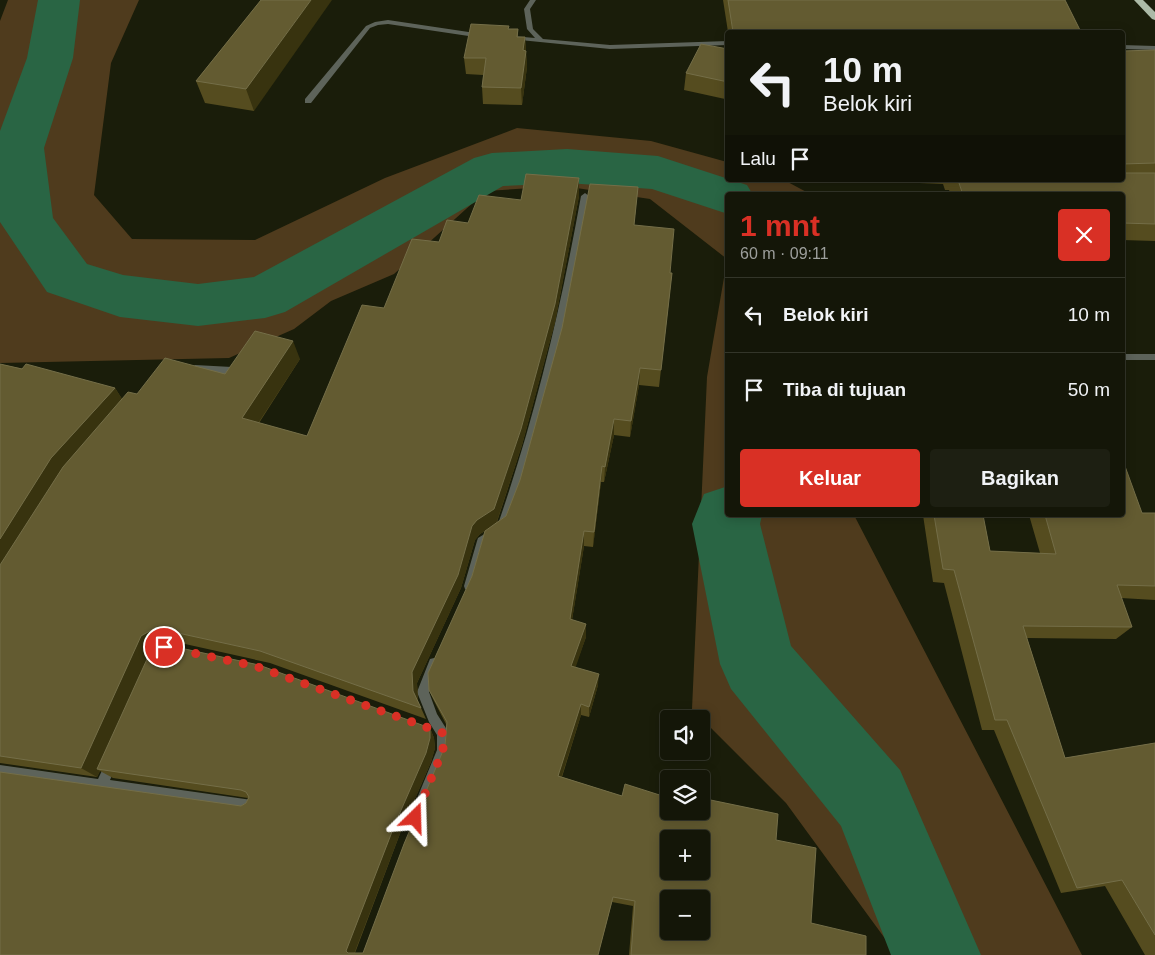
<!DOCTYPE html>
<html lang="id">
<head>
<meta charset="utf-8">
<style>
	body { margin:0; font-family:Helvetica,sans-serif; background:#1d1f12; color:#f1f3f6; height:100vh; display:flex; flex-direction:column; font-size:19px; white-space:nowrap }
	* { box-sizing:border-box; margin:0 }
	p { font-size:16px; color:#9d9f9c }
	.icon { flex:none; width:28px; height:28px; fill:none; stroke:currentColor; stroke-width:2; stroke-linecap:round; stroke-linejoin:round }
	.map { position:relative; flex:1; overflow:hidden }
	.panel { position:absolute; left:725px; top:192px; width:400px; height:325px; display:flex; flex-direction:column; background:#141608; border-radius:5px; box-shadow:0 2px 12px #0003,0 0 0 1px #333529 }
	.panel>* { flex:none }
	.banner { position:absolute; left:725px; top:30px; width:400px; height:152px; border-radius:5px; box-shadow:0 2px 12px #0003,0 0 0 1px #333529; background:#141608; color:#f1f3f6; overflow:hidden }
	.buttons { position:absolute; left:660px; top:710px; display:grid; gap:10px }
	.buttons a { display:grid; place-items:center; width:50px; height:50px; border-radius:5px; background:#141608; box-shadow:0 2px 12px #0003,0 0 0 1px #333529; font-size:25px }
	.pin { position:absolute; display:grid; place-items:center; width:42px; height:42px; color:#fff; margin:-21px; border:2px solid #fff; border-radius:50%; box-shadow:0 1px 5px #0007 }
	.me { position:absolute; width:55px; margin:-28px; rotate:22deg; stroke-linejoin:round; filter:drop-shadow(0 0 4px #0008) }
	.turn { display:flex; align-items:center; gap:18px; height:105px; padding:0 15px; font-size:22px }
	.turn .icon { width:65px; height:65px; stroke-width:2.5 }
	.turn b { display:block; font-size:35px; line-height:42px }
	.then { display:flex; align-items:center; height:48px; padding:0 15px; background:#0003; gap:10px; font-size:19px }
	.round { display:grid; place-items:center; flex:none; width:52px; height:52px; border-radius:5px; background:#1d1f12 }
	.head { display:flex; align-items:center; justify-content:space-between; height:85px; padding:0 15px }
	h1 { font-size:30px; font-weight:700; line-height:38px; color:#d93025 }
	.primary-button { display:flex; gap:10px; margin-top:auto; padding:10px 15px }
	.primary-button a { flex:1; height:58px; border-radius:5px; background:#d93025; color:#fff; font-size:20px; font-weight:700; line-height:58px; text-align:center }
	.primary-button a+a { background:#1d1f12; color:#f1f3f6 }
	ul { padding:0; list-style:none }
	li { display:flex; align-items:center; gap:15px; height:75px; padding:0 15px; border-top:1px solid #333529 }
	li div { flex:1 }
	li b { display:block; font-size:19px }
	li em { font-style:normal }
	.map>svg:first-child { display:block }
	.green { fill:#4f3b1d }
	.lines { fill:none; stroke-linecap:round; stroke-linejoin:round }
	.river { fill:#296544; fill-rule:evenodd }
	.service { fill:#5d635a; fill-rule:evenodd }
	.minor { fill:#5d635a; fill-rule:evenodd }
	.trunk { fill:#acbaa7; fill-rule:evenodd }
	.wall { fill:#554c1f; fill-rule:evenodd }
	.shaded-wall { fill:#38330f }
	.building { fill:#635b31; stroke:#746e48; fill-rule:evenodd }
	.route { stroke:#d93025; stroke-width:9; stroke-dasharray:0 16.2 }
</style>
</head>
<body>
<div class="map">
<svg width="1155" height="955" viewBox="0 0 1155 955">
	<rect width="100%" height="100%" fill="#1a1d0a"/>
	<g class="green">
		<polygon points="8,0 139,0 111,63 94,195 132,239 255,240 385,178 517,128 651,141 727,162 728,180 784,180 812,195 728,195 727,259 650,199 563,186 486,191 394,274 331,301 294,329 229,358 0,363 0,21"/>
		<polygon points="727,260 728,515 854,515 1082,955 897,955 786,803 692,709 707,377"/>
	</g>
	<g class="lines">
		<g class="river">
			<polygon points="38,0 80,0 73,58 44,148 53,218 87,264 123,275 198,284 254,277 474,158 492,153 567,149 658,156 747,185 753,195 728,195 728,214 652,189 567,183 503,186 285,312 265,318 198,326 120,317 47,292 0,222 0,131 27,58"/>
			<polygon points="728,486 728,515 762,515 760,524 791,646 900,770 981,955 891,955 841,826 731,689 720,664 692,524 704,494"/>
		</g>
		<g class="service">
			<polygon points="530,0 536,0 530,9 533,29 543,39 610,45 728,41 728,45 610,49 510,39 510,37 512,36 535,38 527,29 524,9"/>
			<polygon points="388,20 482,34 485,36 482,38 388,24 378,25 370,28 311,103 305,103 305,99 366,26 375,22"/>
			<polygon points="1122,45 1155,46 1155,50 1122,49"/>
			<rect x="1122" y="354" width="33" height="6"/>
		</g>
		<g class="minor">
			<path d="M585 193 589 196C570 308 545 417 508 524L507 527 503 528 499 527 498 524C535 417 561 308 581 196Z"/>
			<polygon points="195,365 232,367 237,371 232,375 195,373 190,369"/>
			<polygon points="491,530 495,532 496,535 495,538 486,544 474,586 473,589 469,591 465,589 464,586 477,541 478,538"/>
			<polygon points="434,658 438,659 440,663 429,692 437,714 449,733 449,750 416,829 412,831 408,829 406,825 437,750 437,735 429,722 417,692 430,659"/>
			<polygon points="112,756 116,758 118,762 110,780 252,800 256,802 258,806 256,810 252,812 0,777 0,765 98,779 108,758"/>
		</g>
		<polygon class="trunk" points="1134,0 1143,0 1155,12 1155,20 1152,19"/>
	</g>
	<g class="wall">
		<polygon points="261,0 254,111 205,103 196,81"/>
		<polygon points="723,0 1065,0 1081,32 728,32"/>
		<polygon points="509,29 518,29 518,37 525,37 527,67 522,105 483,104 482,87 483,75 466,74 464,58"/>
		<polygon points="728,49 728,121 724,121 725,99 684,90 686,73"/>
		<polygon points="1155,50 1155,241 1122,240 1122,195 951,195 949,190 945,190 943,184 848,180 1122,180 1122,51"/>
		<path d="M638 187 634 225 670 273H672L659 387 639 385 630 437 614 435 604 482H601L593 547 584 546 572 620 586 624V637L575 667 598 685 589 717 581 715 562 777 622 796 776 840 811 923 866 955H629L633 906 612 902 598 955H0L241 806 246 803 248 798 113 778 100 771 97 777 0 763V364L115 388 122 399 137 394 225 374 300 359 259 423 307 436 384 308 439 242 468 223 521 200 579 196 555 322 522 445 497 522 506 516ZM485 531 472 576 429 690 434 701 446 724 445 746 363 953H355L401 831 431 762 435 748 434 738 430 728 162 644 167 640 270 663 426 719 418 701 417 683 461 588 475 540 480 534Z"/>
		<polygon points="1142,513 1155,513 1155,600 1121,598 1132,627 1116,639 1027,638 1065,758 1155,743 1155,955 1145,955 1105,886 1061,893 994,730 982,730 944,583 933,582 923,515 983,515 990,551 1040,553 1029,515 1122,515"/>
	</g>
	<g class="shaded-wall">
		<polygon points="311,0 332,0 254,111 246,89"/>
		<polygon points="525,37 527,67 522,105 521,88 523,50"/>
		<polygon points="579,178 579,196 555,322 522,445 496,524 480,534 475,540 461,588 417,683 418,702 413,691 412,672 472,526 477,520"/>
		<polygon points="293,341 300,359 251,434 242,418"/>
		<polygon points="640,368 639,385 630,437 631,421"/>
		<polygon points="115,388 126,405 0,579 0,539 51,458"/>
		<polygon points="614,419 614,435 604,482 605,467"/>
		<polygon points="602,466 601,482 593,547 594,532"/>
		<polygon points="584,531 584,546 570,632 570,619"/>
		<polygon points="586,624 586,637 572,678 571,666"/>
		<polygon points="155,628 167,640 154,648 97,769 100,771 97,777 81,768 141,636"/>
		<polygon points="599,674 598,685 589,717 589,707"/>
		<polygon points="581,704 581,715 559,785 558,776"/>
		<polygon points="430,728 434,738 435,748 431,762 401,831 354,954 348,953 346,951 395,824"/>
	</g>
	<g class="building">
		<polygon points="261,0 311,0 246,89 196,81"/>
		<polygon points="728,0 1065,0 1081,32 733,32"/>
		<polygon points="471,24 509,26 508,29 518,29 517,37 525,37 523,50 526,51 521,88 482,87 486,58 464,58"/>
		<polygon points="701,44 728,49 728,82 686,73"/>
		<polygon points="1155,50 1155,163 1122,164 1122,51"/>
		<polygon points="728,83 728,104 727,104"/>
		<polygon points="1122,173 1155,173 1155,224 1122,223 1122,195 963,195 958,180 1122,180"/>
		<polygon points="526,174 579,178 555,304 521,429 494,509 477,520 472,526 458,575 412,672 413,691 421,708 260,651 155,628 141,636 81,768 0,756 0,565 63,467 128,392 137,394 165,358 225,374 255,331 293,341 242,418 307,436 362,305 384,308 412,239 439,242 447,220 468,223 479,195 521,200"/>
		<path d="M590 184 638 187 634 225 674 229 670 273H672L661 370 640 368 631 421 614 419 605 467 602 466 594 532 584 531 570 619 586 624 571 666 599 674 589 707 581 704 558 776 622 796 625 784 669 798V811H701V798L778 814 776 840 816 848 811 923 866 936V955H631L635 901 613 897 598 955H0V772L241 806 246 803 249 797 246 792 241 790 97 769 153 646 157 643 259 665 430 728V738L426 753 395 824 346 951 348 953H363L404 844 445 746 447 722 429 690 428 673 472 576 485 531 506 516 520 480 562 328ZM669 839H701V871H669ZM669 899H701V931H669Z"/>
		<polygon points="0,364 22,369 26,364 115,388 51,458 0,539"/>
		<polygon points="1122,458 1142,513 1155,513 1155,586 1117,585 1132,627 1023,626 1065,758 1155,743 1155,935 1122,880 1077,888 1007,720 995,720 954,570 943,569 934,515 983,515 990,551 1056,554 1045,515 1122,515"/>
	</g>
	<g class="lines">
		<polyline class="route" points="164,647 255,666 443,733 443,750 415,818"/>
	</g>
</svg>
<div class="buttons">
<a><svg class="icon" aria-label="sound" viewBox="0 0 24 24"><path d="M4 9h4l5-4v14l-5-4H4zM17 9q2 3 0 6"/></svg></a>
<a><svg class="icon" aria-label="layers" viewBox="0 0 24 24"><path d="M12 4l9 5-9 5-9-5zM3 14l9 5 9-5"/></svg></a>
<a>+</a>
<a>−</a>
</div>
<div class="pin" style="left:164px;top:647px;background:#d93025"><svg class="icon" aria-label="arrive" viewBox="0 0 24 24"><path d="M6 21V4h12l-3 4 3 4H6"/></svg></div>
<svg class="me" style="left:415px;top:818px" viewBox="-20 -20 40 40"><path d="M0-17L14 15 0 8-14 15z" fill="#d93025" stroke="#fff" stroke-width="4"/></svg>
<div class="banner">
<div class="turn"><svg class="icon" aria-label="left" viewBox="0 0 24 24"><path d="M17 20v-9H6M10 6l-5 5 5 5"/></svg><div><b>10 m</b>Belok kiri</div></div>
<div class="then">Lalu<svg class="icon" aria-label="arrive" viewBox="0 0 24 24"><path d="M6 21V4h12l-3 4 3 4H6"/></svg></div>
</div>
<section class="panel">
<div class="head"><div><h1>1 mnt</h1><p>60 m · 09:11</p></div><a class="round" style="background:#d93025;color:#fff"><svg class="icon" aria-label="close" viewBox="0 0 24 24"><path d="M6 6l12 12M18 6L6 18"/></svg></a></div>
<ul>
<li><svg class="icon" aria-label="left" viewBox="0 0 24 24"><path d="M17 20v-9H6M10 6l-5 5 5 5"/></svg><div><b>Belok kiri</b></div><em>10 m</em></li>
<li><svg class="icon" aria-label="arrive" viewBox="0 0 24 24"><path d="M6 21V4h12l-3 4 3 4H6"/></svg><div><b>Tiba di tujuan</b></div><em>50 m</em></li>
</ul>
<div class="primary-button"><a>Keluar</a><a>Bagikan</a></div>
</section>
</div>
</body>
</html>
